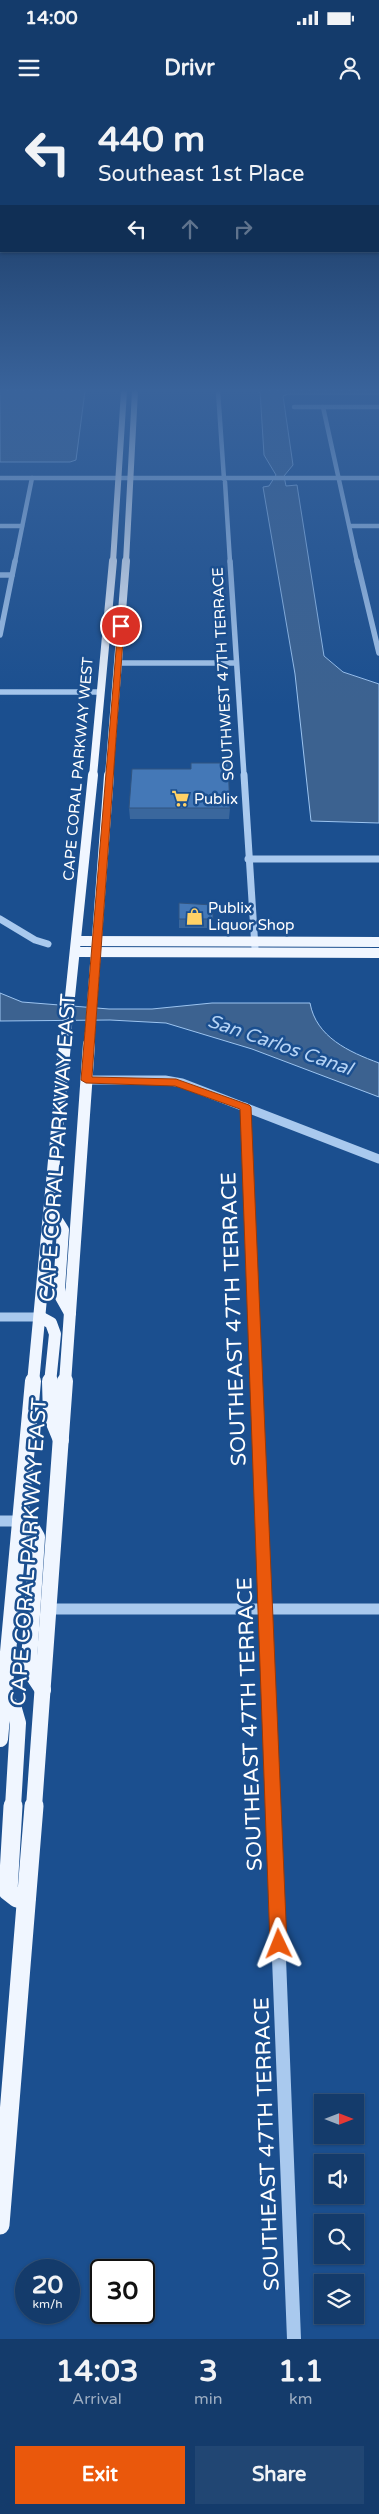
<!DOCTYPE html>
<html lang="en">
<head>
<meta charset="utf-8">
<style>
	body { margin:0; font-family:"Varela Round",sans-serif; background:#214673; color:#f1f3f6; height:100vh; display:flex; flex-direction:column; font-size:19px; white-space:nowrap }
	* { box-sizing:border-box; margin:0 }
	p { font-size:16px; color:#9dadc1 }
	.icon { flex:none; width:28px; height:28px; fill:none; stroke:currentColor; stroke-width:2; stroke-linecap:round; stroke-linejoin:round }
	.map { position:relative; height:2239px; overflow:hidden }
	.side { display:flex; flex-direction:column; background:#143b6b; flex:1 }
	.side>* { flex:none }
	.guide { position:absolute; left:0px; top:0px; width:380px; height:152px; box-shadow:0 1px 4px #0004,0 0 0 1px #33557e; background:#143b6b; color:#f1f3f6; overflow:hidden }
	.needle { width:32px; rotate:90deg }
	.controls { position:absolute; left:314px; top:1994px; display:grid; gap:10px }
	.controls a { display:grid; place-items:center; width:50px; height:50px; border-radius:0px; background:#143b6b; box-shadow:0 1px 4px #0004,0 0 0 1px #33557e; font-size:25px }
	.speed { position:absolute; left:15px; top:2159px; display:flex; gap:10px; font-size:25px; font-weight:700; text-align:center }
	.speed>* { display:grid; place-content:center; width:65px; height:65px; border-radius:50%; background:#143b6b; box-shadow:0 1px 4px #0004,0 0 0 1px #33557e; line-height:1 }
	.speed small { font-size:12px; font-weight:400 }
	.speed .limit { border:2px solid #111; border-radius:8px; background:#fff; color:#111 }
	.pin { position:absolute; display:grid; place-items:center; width:42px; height:42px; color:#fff; margin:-21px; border:2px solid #fff; border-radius:50%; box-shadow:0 1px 5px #0007 }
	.me { position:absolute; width:55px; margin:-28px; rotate:358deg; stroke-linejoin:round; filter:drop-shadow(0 0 4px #0008) }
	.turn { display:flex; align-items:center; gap:18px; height:105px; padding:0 15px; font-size:22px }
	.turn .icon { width:65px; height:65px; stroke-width:2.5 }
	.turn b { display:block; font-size:35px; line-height:42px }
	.lanes { display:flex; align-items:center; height:48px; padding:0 15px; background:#0003; justify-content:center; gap:25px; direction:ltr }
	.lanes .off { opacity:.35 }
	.eta { display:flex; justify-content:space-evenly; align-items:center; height:85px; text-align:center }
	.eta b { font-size:30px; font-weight:700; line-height:35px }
	.button { display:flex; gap:10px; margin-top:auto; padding:10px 15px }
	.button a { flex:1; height:58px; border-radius:0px; background:#ea580c; color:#fff; font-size:20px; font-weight:700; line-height:58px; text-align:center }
	.button a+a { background:#214673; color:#f1f3f6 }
	.status { display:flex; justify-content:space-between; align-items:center; height:35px; padding:0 25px; background:#143b6b; direction:ltr }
	.status svg { height:14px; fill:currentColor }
	header { display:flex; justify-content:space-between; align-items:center; height:65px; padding:0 15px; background:#143b6b; font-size:22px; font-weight:700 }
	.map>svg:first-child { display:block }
	.water { fill:#3c6290; stroke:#9cc4f0 }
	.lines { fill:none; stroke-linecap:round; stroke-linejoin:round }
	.minor-far5 { stroke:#a9c9ee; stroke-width:4.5 }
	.minor-far4 { stroke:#a9c9ee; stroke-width:5.5 }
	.minor-far3 { stroke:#a9c9ee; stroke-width:7 }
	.minor-far2 { stroke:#a9c9ee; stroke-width:9 }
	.minor-far1 { stroke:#a9c9ee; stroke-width:11 }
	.minor { stroke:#a9c9ee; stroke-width:14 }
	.major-far5 { stroke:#f0f6ff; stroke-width:6 }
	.major-far4 { stroke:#f0f6ff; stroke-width:8 }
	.major-far3 { stroke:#f0f6ff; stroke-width:10 }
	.major-far2 { stroke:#f0f6ff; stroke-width:12 }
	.major-far1 { stroke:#f0f6ff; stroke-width:16 }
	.major { stroke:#f0f6ff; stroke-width:19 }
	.wall { fill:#3a679d }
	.building { fill:#4478b7; stroke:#305480 }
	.route { fill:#ea580c; stroke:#983908 }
	.labels { text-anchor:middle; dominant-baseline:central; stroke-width:5; stroke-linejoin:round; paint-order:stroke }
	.far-street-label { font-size:15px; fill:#fff; stroke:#1b4f8f }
	.far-poi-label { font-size:15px; fill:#fff; stroke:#1b4f8f; text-anchor:start }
	.water-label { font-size:19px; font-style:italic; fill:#b5d3f5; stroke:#1b4f8f }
	.near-street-label { font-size:21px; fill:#fff; stroke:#1b4f8f }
</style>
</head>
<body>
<div class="status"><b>14:00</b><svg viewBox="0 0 49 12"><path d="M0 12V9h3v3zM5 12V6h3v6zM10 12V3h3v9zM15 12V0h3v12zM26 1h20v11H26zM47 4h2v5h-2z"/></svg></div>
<header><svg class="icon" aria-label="menu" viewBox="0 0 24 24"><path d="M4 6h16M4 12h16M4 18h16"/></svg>Drivr<svg class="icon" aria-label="person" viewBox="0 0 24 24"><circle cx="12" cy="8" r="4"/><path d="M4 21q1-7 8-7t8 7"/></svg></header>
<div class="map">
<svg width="379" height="2239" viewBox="0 0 379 2239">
	<rect width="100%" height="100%" fill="#1b4f8f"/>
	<g class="water">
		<polygon points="0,291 85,291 76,360 70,362 0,362"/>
		<polygon points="260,291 379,291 379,294 288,294 283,296 293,365 284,376 286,386 297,385 324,556 343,572 379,584 379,723 311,721 295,574 263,387 269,386 276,375 264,355"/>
		<path d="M0 893 22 902 109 909H152L212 903H310C316 937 349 952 379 963V997L252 949 166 923 110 920 0 921Z"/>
	</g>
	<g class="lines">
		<g class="minor-far5">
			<polyline points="218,291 224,379"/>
			<polyline points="294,307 379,307"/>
			<polyline points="323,307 357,462"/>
			<polyline points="0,378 379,378"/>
			<polyline points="225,382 230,462"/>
			<polyline points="0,426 22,426"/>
			<polyline points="350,426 379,426"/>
			<polyline points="15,462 32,378"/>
		</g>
		<g class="minor-far4">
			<polyline points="230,461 244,676"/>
			<polyline points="357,461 379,553"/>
			<polyline points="0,475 12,475"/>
			<polyline points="0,535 15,461"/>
			<polyline points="118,563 236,563"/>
			<polyline points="0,592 101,592"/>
		</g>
		<g class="minor-far3">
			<polyline points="244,675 255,848"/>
			<polyline points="248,759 379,759"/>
			<polyline points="0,819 35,840 48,844"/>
		</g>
		<g class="minor-far2">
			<polyline points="86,980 165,980 182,983 379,1059"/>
			<polyline points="245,1007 256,1283"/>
			<polyline points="0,1217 40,1217"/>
		</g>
		<g class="minor-far1">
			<polyline points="256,1281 273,1707"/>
			<polyline points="0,1421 20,1421"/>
			<polyline points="50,1509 379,1509"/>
		</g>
		<polyline class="minor" points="273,1706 294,2239"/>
		<g class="major-far5">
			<polyline points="113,462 124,291"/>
			<polyline points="126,462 135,291"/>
		</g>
		<g class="major-far4">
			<polyline points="93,676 113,461"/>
			<polyline points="109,676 126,461"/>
		</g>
		<g class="major-far3">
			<polyline points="76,841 379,842"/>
			<polyline points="75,852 379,853"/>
			<polyline points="65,945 93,675"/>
			<polyline points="89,945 109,675"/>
		</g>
		<g class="major-far2">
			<polyline points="49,1119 58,1122 63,1130 59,1188 61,1197 70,1213"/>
			<polyline points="40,1217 51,1223 55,1234 50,1283"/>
			<polyline points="33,1283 65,944"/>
			<polyline points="65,1283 89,944"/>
		</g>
		<g class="major-far1">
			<polyline points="50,1281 51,1316 61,1340"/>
			<polyline points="20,1421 30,1425 37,1437 29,1561 33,1575 43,1590"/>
			<polyline points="4,1599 14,1609 18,1623 13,1707"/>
			<polyline points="0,1639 33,1281"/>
			<polyline points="34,1707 65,1281"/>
		</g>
		<g class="major">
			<polyline points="13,1706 8,1791 17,1798 26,1799"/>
			<polyline points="0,2125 34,1706"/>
		</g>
	</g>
	<g class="wall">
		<polygon points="129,708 230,708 229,719 130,719"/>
		<polygon points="179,803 213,805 213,828 179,828"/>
	</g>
	<g class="building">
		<polygon points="191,663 228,663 230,708 129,708 132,669 191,669"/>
		<polygon points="179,803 213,805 213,819 179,819"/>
	</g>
	<linearGradient id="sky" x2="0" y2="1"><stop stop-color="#0f2b4f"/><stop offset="0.48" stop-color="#39639b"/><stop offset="1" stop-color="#39639b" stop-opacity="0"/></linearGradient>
	<rect width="379" height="605" fill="url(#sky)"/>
	<polygon class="route" points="121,524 124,526 92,977 176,979 249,1005 251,1007 287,1844 285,1849 279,1852 273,1849 270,1844 240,1009 175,986 86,983 81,980 118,526"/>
	<defs>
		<symbol id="supermarket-bare" viewBox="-9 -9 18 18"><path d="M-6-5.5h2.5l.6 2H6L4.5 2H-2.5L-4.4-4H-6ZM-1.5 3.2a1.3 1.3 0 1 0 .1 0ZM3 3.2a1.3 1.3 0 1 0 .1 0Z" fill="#ffd166" stroke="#1b4f8f" stroke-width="2.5" paint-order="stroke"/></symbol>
		<symbol id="shop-bare" viewBox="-9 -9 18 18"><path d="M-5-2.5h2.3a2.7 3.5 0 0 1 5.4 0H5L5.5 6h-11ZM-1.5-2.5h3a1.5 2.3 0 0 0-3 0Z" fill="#ffd166" stroke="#1b4f8f" stroke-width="2.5" paint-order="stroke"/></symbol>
	</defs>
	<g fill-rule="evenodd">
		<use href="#supermarket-bare" x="168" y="686" width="25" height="25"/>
		<use href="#shop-bare" x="182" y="804" width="25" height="25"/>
	</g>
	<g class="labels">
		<g class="far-street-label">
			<text transform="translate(223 574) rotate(-93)">SOUTHWEST 47TH TERRACE</text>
			<text transform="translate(78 669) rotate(-85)">CAPE CORAL PARKWAY WEST</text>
		</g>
		<g class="far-poi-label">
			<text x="194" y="699">Publix</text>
			<text x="208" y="808">Publix<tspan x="208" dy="17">Liquor Shop</tspan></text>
		</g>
		<g class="water-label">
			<text transform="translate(280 945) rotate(19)">San Carlos Canal</text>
		</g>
		<g class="near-street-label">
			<text transform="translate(58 1048) rotate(-86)">CAPE CORAL PARKWAY EAST</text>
			<text transform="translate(234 1219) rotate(-92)">SOUTHEAST 47TH TERRACE</text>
			<text transform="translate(29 1452) rotate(-86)">CAPE CORAL PARKWAY EAST</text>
			<text transform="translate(250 1624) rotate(-92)">SOUTHEAST 47TH TERRACE</text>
			<text transform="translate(267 2044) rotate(-92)">SOUTHEAST 47TH TERRACE</text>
		</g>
	</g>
</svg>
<div class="controls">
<a><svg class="needle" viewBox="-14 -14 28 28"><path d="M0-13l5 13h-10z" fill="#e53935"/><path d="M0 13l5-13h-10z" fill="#9dadc1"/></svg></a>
<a><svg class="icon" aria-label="sound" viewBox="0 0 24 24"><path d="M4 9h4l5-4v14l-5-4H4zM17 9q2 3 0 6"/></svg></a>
<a><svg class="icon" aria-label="search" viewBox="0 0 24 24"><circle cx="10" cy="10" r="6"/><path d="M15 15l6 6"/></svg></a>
<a><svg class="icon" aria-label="layers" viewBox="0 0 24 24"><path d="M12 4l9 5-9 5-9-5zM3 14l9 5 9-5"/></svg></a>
</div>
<div class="speed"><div>20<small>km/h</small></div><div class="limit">30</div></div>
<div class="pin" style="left:121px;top:526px;background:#d93025"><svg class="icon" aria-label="arrive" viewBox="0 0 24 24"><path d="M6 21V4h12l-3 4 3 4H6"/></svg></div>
<svg class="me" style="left:279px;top:1844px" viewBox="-20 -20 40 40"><path d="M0-17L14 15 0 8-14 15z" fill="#ea580c" stroke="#fff" stroke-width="4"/></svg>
<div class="guide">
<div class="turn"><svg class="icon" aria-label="left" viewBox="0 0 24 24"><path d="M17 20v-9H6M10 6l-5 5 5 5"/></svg><div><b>440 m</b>Southeast 1st Place</div></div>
<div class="lanes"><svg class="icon" aria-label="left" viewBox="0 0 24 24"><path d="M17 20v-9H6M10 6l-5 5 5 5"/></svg><svg class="icon off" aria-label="ahead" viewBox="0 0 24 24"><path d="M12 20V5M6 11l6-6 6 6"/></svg><svg class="icon off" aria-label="right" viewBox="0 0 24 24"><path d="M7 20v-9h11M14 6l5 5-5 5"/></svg></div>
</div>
</div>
<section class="side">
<div class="eta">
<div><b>14:03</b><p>Arrival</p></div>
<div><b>3</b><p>min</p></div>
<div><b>1.1</b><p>km</p></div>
</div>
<div class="button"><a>Exit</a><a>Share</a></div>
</section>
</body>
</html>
